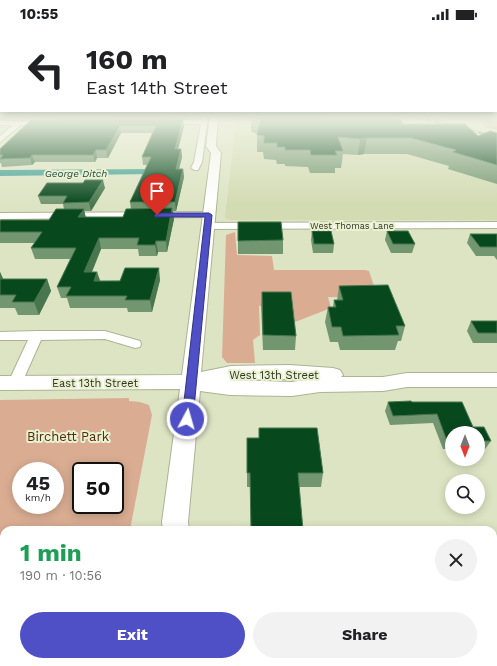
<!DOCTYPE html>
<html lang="en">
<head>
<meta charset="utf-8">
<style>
	body { margin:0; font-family:"Work Sans",sans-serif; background:#f2f2f2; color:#202124; height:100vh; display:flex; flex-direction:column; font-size:15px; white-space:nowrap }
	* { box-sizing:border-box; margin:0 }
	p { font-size:13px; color:#757577 }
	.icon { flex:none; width:22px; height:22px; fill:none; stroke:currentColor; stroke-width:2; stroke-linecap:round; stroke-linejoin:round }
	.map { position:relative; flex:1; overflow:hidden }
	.sheet { position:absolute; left:0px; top:498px; width:497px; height:140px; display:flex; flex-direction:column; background:#fff; border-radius:12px 12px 0 0; box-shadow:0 2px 10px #0003 }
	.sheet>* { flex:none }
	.banner { position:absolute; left:0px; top:0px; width:497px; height:84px; box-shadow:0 2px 10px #0003; background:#fff; color:#202124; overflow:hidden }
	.needle { width:26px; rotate:180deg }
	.controls { position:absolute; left:445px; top:398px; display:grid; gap:8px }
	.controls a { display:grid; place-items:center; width:40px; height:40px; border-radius:50%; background:#fff; box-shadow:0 2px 10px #0003; font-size:20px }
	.speed { position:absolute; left:12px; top:434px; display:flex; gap:8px; font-size:20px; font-weight:700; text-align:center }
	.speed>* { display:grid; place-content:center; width:52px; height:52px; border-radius:50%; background:#fff; box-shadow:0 2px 10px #0003; line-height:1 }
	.speed small { font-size:10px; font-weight:400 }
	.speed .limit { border:2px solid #111; border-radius:6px; background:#fff; color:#111 }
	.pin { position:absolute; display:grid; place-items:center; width:34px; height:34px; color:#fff; margin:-41px -17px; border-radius:50% 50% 50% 0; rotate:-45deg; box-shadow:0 0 4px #0007 }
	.pin .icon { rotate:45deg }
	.me { position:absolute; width:44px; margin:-22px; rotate:6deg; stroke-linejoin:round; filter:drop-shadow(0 0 3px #0008) }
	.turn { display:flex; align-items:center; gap:14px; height:84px; padding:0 20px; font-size:18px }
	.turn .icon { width:52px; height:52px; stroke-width:2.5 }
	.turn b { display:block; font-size:28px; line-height:34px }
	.round { display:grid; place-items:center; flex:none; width:42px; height:42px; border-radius:21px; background:#f2f2f2 }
	.headline { display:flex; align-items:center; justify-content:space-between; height:68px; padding:0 20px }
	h1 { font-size:24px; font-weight:700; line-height:30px; color:#1e9e55 }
	.action { display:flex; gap:8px; margin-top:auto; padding:8px 20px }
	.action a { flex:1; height:46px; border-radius:24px; background:#4f4fc6; color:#fff; font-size:16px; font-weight:700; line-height:46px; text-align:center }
	.action a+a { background:#f2f2f2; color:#202124 }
	.status { display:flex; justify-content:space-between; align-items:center; height:28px; padding:0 20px; background:#fff; direction:ltr }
	.status svg { height:11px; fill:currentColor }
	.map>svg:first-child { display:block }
	.built { fill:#d3dbb3 }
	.green { fill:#daad93; fill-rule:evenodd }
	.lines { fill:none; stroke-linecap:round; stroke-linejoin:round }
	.canal { fill:#3c9f90; fill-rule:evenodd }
	.street-casing { stroke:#adb394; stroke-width:2 }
	.secondary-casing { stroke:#adb394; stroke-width:2 }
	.street { fill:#fff; fill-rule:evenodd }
	.secondary { fill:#fff; fill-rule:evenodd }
	.rail-casing { stroke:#868b74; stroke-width:2.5 }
	.rail { stroke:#eaf1d0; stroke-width:1.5; stroke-dasharray:4.5; stroke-linecap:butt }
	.wall { fill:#729670 }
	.shaded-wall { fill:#48774f }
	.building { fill:#08481d; stroke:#48774f }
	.route { fill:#4f4fc6; stroke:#333381 }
	.labels { text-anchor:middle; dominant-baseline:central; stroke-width:4; stroke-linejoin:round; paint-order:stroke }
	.far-street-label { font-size:9px; fill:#303326; stroke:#eaf1d0 }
	.far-water-label { font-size:10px; font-style:italic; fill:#224d46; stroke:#eaf1d0 }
	.street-label { font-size:11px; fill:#303326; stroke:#eaf1d0 }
	.near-park-label { font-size:13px; fill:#552b0d; stroke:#eaf1d0 }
</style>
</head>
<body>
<div class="status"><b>10:55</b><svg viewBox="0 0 49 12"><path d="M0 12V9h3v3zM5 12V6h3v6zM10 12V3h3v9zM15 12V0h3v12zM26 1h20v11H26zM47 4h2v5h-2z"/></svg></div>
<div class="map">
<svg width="497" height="638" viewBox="0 0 497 638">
	<rect width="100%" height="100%" fill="#dde4c3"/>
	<g class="built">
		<polygon points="237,88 385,88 497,115 497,192 230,192 225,190 225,188"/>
		<polygon points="437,88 497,88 497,102 486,99"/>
	</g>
	<g class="green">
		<polygon points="479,88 497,90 497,102 486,99 475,90 483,90"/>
		<polygon points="235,204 237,227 272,228 274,242 365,242 369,243 378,270 328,269 331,280 295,294 292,277 259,278 260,307 253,312 255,335 227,335 222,329 226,207"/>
		<path d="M129 370V373L140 374 149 377 152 387 130 502H4V634H98L97 638H0V372ZM21 443H55V477H21ZM81 443H115V477H81Z"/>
	</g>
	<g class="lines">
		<polygon class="canal" points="151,141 154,142 156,144 154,146 0,148 0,142"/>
		<defs>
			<g id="street">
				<polygon points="202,88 208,88 202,134 198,142 195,142 191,140 194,134 201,96 166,96 163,94 166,92 201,92"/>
				<polygon points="0,93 45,93 48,95 45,97 21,97 0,114 0,108 13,97 0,97"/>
				<polygon points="209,184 212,185 214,187 212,189 0,191 0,185"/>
				<polygon points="497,194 497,200 207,201 202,198 207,195"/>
				<polygon points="37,303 105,303 140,313 141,316 140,319 135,320 105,311 41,312 20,359 15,360 10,359 8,355 28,312 0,312 0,304"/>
			</g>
			<g id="secondary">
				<path d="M210 88H218L216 118 221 125 201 344 231 338 290 337 333 340 340 342 343 347 341 349H383L407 345H497V359H407L383 363 320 364 292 368 230 367 200 363 188 494 189 502H163L162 494 180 361 0 362V348L182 347 211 125 206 118ZM290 351 304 352 292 354 229 352Z"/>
				<polygon points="117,634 149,634 148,638 116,638"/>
				<polygon points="162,634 194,634 193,638 161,638"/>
			</g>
		</defs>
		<use href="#street" class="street-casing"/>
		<use href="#secondary" class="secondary-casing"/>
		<use href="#street" class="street"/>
		<use href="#secondary" class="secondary"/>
		<defs>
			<polyline id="rail" points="413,88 497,109"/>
		</defs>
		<use href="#rail" class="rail-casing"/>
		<use href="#rail" class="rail"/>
	</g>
	<g class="wall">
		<polygon points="40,88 187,88 186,91 40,91"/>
		<polygon points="251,88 327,91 403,96 478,108 497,105 497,156 448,141 449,138 407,126 364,126 358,127 343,126 341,140 335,140 335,145 310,145 308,139 285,138 285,136 277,136 276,132 264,131 263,124 257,124 257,106 251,103"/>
		<polygon points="31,92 184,98 178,121 181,121 182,129 179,141 183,141 184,149 176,183 173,183 174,191 167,224 158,224 157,228 139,228 138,221 101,221 92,244 100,253 160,252 152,284 128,284 127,280 70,280 67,270 61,270 57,259 70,231 35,231 31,220 35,215 0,215 0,193 49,192 64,181 63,176 41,176 38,168 105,160 91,183 84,183 86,189 123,189 131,181 130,174 147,137 143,137 142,129 152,105 121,105 108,130 97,130 95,134 35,134 32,137 2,139 1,135 0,135 0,121"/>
		<polygon points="238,194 283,212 283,226 238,226"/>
		<polygon points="312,203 334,216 333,225 313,225 311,212"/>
		<polygon points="387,203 415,216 412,225 391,225 385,212"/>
		<polygon points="470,206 497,206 497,232 494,228 476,228 467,215"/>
		<polygon points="0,244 3,251 47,251 51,263 39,287 18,287 15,280 0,280"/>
		<polygon points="339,258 405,298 401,313 398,313 395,322 340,322 338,314 330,314 325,294 328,279 333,279 334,272 337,272"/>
		<polygon points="262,264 296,308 295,322 263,322 261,278"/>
		<polygon points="471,293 497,293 497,315 473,315 467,303"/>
		<polygon points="388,374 412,374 473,399 491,413 485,421 478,421 478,405 452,405 452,421 443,421 433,395 390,397 385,383"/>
		<polygon points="259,400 323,445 321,459 247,459 247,410 259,410"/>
		<polygon points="493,534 497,534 497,590 496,590 493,581"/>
	</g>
	<g class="shaded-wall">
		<polygon points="0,88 11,88 6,91 0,92"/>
		<polygon points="183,91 184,98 176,129 175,121"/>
		<polygon points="120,98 121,105 108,130 106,122"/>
		<polygon points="367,110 364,126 358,127 360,111"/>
		<polygon points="181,121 182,129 177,149 176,141"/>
		<polygon points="96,122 97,130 95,134 93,127"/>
		<polygon points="32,127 35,134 32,137 30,130"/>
		<polygon points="183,141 184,149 176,183 175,174"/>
		<polygon points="103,152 105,160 91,183 89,174"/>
		<polygon points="172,180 174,191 167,224 166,213"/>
		<polygon points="84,181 86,192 78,189"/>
		<polygon points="99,210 101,221 87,256 84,244"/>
		<polygon points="156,213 158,224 157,228 155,217"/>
		<polygon points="159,240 160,252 152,284 150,272"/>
		<polygon points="0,244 6,257 0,260"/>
		<polygon points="97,244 101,255 94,253"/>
		<polygon points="47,251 51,263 39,287 34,274"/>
	</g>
	<g class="building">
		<polygon points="251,88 326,88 327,91 400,91 403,96 465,96 478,108 490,103 497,105 497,137 453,124 456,122 411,110 367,110 360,111 338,109 343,123 335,123 337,127 311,127 310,122 285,122 285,119 277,119 277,115 264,115 264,108 257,107 260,92"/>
		<polygon points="183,91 175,121 181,121 176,141 183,141 175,174 130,174 151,129 142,129 156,98 120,98 106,122 96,122 93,127 32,127 30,130 0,131 3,127 0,127 0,121 31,92"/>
		<polygon points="85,152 103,152 89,174 63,175 67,168 38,168 47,155 83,155"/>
		<polygon points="172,180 166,213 156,213 155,217 137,217 139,210 99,210 84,244 97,244 94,253 120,253 125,240 159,240 150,272 125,272 127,268 66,268 71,259 57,259 76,220 31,220 42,204 0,204 0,193 1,192 49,192 56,181 84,181 78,189 123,189 126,181"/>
		<polygon points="238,194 281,194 283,212 238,213"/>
		<polygon points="312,203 331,203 334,216 314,216"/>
		<polygon points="387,203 408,203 415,216 393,216"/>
		<polygon points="470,206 497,206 497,219 480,219"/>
		<polygon points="0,251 47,251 34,274 12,274 16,267 0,267"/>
		<polygon points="388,257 405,298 396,298 399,307 343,308 341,299 332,299 328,279 336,279 334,272 343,272 339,258"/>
		<polygon points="262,264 291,264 296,308 263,307"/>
		<polygon points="471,293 497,293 497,305 478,305"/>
		<polygon points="411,373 412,374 462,374 473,399 484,399 491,413 478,413 478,405 452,405 452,413 447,413 437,386 393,388 388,374"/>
		<polygon points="259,400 317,400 323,445 298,445 303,502 251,502 250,445 247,445 247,410 259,410"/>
		<rect x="493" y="534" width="4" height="20"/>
		<rect x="250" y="634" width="111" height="4"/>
	</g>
	<linearGradient id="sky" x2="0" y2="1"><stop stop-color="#63acc5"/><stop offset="0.5" stop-color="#f0f3e4"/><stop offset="1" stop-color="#f0f3e4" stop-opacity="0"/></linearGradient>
	<rect width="497" height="177" fill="url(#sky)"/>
	<polygon class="route" points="157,185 209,185 212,187 193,391 191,394 187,395 183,394 182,391 205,189 155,189 154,187"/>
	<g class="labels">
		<g class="far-street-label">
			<text x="352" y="198">West Thomas Lane</text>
		</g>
		<g class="far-water-label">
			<text x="76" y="145">George Ditch</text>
		</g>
		<g class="street-label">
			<text x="274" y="347">West 13th Street</text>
			<text x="95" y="355">East 13th Street</text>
		</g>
		<g class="near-park-label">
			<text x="68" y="408">Birchett Park</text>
		</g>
	</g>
</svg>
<div class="controls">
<a><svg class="needle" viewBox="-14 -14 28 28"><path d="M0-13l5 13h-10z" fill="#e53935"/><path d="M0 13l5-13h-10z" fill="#757577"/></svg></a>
<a><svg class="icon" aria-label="search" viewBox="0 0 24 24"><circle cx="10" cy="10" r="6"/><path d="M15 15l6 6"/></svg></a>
</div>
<div class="speed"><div>45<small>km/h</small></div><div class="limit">50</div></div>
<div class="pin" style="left:157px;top:187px;background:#d93025"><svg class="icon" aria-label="arrive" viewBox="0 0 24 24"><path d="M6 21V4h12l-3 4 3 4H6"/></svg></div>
<svg class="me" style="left:187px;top:391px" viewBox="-20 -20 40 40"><circle r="17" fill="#4f4fc6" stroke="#fff" stroke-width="3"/><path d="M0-11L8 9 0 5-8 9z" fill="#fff"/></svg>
<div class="banner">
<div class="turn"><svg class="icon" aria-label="left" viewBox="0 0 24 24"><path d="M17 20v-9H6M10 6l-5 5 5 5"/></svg><div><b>160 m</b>East 14th Street</div></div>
</div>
<section class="sheet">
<div class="headline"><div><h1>1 min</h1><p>190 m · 10:56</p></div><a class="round"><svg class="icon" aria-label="close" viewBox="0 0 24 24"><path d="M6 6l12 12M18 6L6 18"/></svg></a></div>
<div class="action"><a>Exit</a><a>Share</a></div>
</section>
</div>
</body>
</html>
